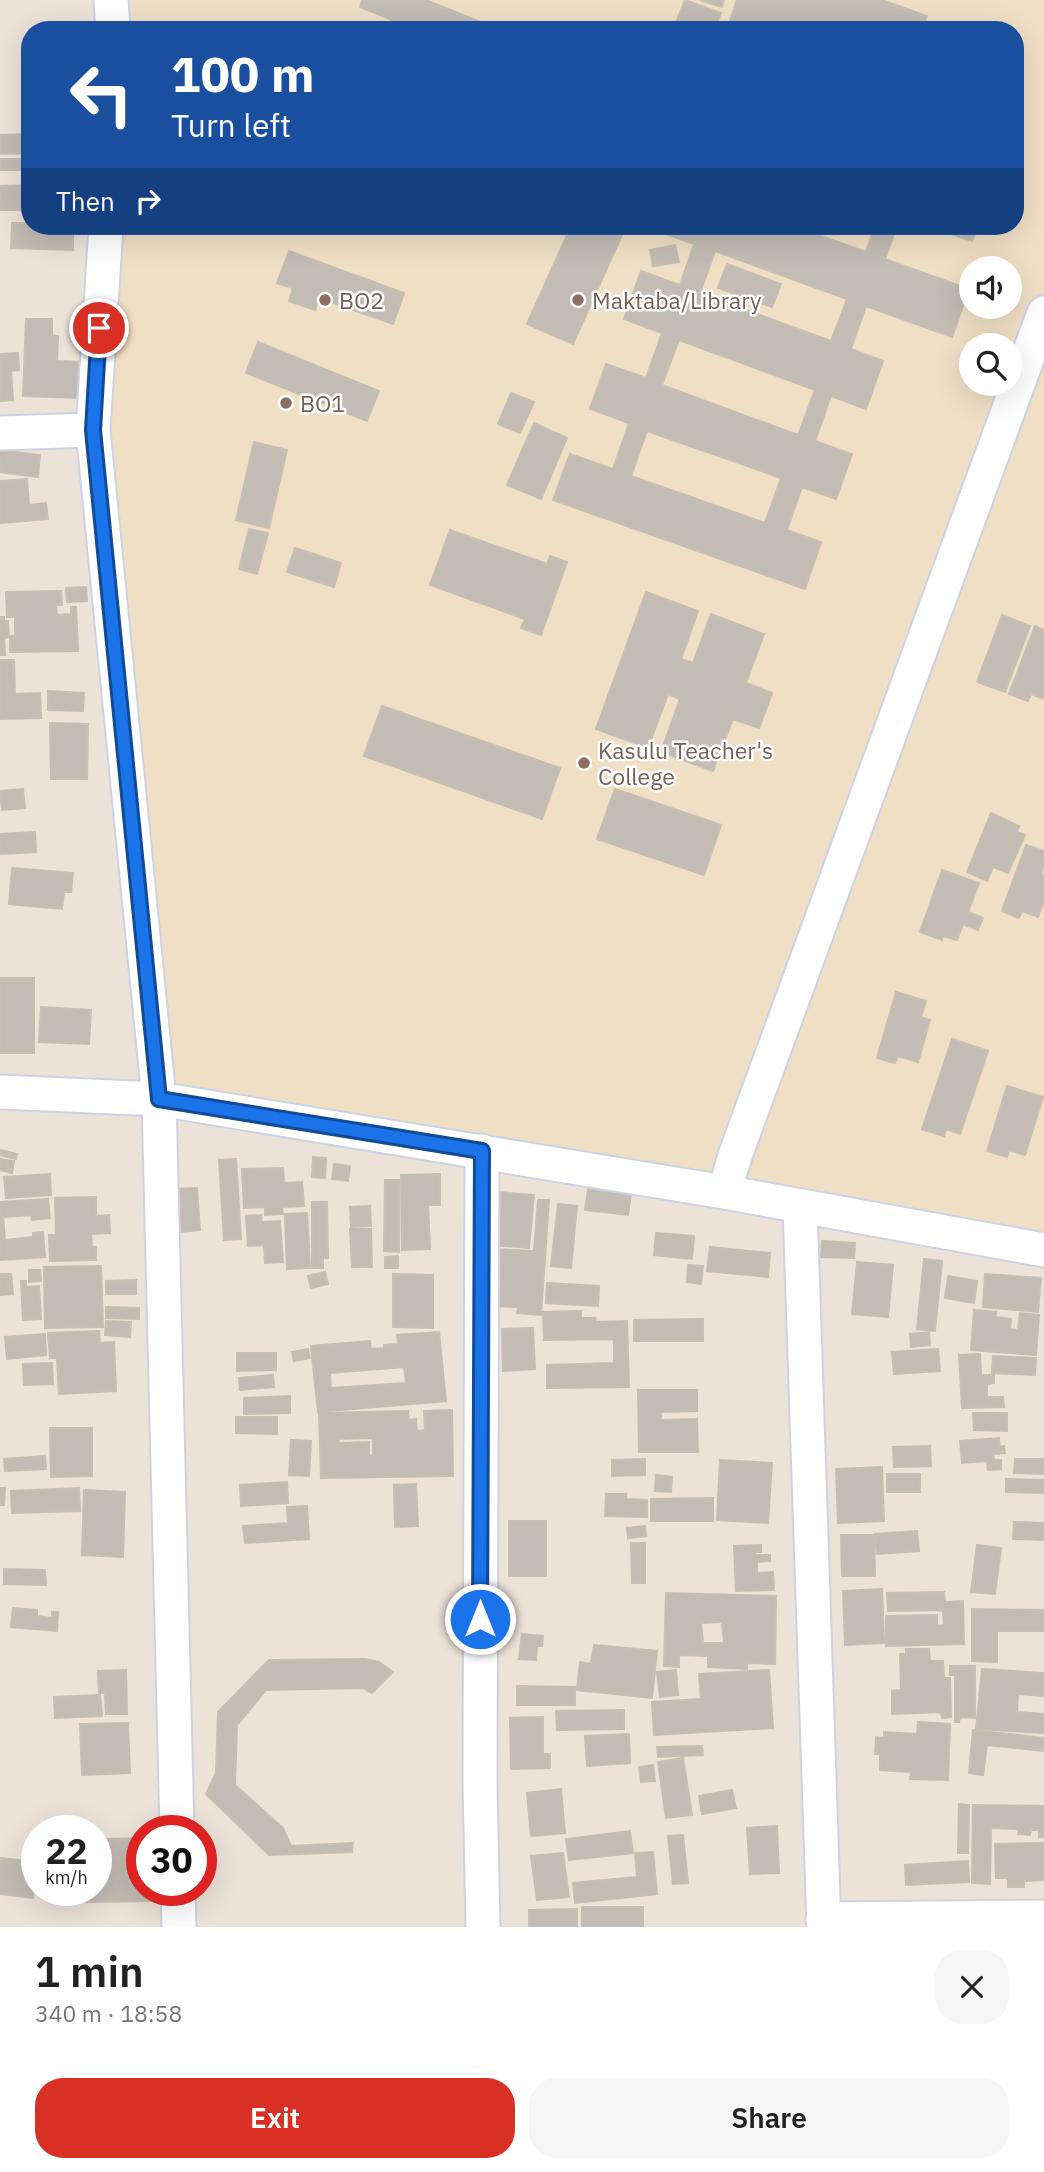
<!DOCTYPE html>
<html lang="en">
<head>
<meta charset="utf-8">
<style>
	body { margin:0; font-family:"IBM Plex Sans",sans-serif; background:#f6f6f6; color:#222; height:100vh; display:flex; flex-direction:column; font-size:26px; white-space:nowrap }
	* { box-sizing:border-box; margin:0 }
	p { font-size:23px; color:#767676 }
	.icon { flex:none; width:38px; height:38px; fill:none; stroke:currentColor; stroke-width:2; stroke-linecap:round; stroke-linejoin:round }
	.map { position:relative; height:1927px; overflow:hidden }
	.details { display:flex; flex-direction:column; background:#fff; flex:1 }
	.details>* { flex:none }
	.banner { position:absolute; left:21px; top:21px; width:1003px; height:214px; border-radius:28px; box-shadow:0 7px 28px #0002; background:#1a4fa0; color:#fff; overflow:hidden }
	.tools { position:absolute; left:959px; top:256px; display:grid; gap:14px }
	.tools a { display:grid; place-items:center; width:63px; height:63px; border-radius:50%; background:#fff; box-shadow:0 7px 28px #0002; font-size:35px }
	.speed { position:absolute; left:21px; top:1815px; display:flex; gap:14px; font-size:35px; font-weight:700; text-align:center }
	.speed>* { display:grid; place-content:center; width:91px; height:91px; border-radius:50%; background:#fff; box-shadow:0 7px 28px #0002; line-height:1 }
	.speed small { font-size:18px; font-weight:400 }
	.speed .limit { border:10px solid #d22; background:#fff; color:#111 }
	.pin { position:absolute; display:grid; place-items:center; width:60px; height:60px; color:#fff; margin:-30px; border:4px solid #fff; border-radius:50%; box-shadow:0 2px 7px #0007 }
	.me { position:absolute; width:77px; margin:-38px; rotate:0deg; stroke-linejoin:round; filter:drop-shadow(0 0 5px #0008) }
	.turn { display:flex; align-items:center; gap:24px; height:147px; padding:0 35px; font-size:32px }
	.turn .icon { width:91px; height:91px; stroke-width:2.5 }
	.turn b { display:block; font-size:49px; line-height:60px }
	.then { display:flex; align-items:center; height:66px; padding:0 35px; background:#0003; gap:14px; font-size:26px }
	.round { display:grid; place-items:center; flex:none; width:74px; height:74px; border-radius:28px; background:#f6f6f6 }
	.overview { display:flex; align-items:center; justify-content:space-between; height:119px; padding:0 35px }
	h1 { font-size:42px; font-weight:600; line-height:52px }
	.action { display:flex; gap:14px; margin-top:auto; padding:14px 35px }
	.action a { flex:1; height:80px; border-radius:28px; background:#d93025; color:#fff; font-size:28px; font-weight:600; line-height:80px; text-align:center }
	.action a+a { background:#f6f6f6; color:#222 }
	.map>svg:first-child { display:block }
	.education { fill:#efdfc5; fill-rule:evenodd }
	.building { fill:#c3bcb5; stroke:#c7beb2; stroke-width:2; fill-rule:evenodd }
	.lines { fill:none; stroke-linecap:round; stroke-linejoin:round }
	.street-casing { stroke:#cdd3e3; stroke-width:37 }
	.street { stroke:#fff; stroke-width:33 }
	.route-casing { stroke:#114b97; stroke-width:18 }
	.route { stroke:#1a73e8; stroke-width:12 }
	.education-dot { fill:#8d6e63; stroke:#fff; stroke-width:2.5 }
	.labels { text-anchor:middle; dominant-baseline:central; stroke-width:5; stroke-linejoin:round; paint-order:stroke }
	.education-label { font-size:23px; fill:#785e54; stroke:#fff; text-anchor:start }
</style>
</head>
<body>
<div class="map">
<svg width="1044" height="1927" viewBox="0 0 1044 1927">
	<rect width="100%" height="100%" fill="#ece2d8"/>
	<path class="education" d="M109 0H1044V1248L156 1097 91 428 103 226H1015V30H111ZM971 268H1010V306H971ZM971 345H1010V383H971Z"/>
	<g class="building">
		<polygon points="362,0 426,0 486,24 484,30 416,30 360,7"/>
		<polygon points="685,0 721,13 714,30 673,30"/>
		<polygon points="700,0 724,0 722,7"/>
		<polygon points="737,0 882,0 927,16 922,30 727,30"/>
		<polygon points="30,134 30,153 0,154 0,135"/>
		<rect x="0" y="159" width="30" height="11"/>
		<polygon points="30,185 30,210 0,210 0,186"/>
		<polygon points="12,223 30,223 30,226 73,226 73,250 11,248"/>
		<polygon points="397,226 416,226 414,232"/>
		<polygon points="571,226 626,226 573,344 527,324"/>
		<path d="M659 226H793L866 252 875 226H897L885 259 969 289 952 337 866 306 851 349 883 361 866 409 831 396 815 441 852 454 836 499 802 487 787 530 821 542 805 589 553 500 570 454 613 469 629 423 590 409 606 364 646 378 662 333 624 319 641 271 680 285 694 244 657 231ZM715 251 847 299 831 341 700 293ZM679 340 815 390 798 435 662 385ZM647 431 781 478 765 523 631 476Z"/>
		<polygon points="928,226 978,226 972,241"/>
		<polygon points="675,245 679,262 653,266 650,250"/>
		<polygon points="289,251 404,293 393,324 319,298 315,310 289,301 293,288 277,283"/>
		<polygon points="727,264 781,284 772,307 718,288"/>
		<polygon points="26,319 52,319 52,335 58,336 57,361 84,362 82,398 23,396"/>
		<polygon points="258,342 379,391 367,421 246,373"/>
		<polygon points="18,353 19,370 11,371 13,400 0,401 1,354"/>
		<polygon points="511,393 534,402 520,433 498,424"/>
		<polygon points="534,423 567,438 541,499 507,485"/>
		<polygon points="254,442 287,450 269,528 236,520"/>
		<polygon points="0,450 40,455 38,477 0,472"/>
		<polygon points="27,479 29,505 46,503 48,519 0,523 0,481"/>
		<polygon points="249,529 268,533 257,574 239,569"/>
		<polygon points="450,530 547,564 550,556 567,562 541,635 521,628 525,619 430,585"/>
		<polygon points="295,548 341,563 334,587 287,572"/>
		<polygon points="86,587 87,601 67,602 66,588"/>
		<polygon points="61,591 62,605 56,605 57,615 71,614 71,607 76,607 78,651 10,652 10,636 15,636 15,617 7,617 6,592"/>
		<polygon points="646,592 698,611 681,659 693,663 711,614 764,634 746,683 772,693 759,728 733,719 713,771 661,752 680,699 668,694 648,748 596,729"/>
		<polygon points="1002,615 1030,626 1005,692 977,682"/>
		<polygon points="0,617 4,617 4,621 8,621 9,637 4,638 5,655 0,655"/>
		<polygon points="1035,626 1044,630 1044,699 1031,694 1028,701 1009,694"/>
		<polygon points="0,660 14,660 15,694 40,693 41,718 0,719"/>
		<polygon points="48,691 84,693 83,711 48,710"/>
		<polygon points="382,706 560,768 542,819 364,756"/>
		<polygon points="50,723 88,724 87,779 51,779"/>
		<polygon points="23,789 25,808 2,810 0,791"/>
		<polygon points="615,789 721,825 704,875 597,839"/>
		<polygon points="991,813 1019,826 1017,832 1025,835 1008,873 993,867 987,881 967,872"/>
		<polygon points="35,832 36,852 0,854 0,834"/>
		<polygon points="1026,845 1044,851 1044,865 1041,874 1044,875 1044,900 1038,917 1022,911 1019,918 1002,911"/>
		<polygon points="12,868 73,873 71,892 64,892 62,909 9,904"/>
		<polygon points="942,870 979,883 968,912 983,918 978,930 963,924 957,940 943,936 942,940 920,932"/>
		<rect x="0" y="978" width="34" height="75"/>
		<polygon points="896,992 926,1001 921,1017 930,1020 918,1062 898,1056 895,1063 877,1058"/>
		<polygon points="41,1007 91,1010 89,1044 39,1042"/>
		<polygon points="952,1039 988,1051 960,1134 946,1129 944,1136 922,1129"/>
		<polygon points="1007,1086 1043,1097 1025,1155 1009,1150 1007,1157 987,1151"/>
		<polygon points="0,1150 17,1154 16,1159 0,1155"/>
		<polygon points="313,1157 326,1158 325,1178 312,1177"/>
		<polygon points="0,1159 14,1161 12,1173 0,1170"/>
		<polygon points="236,1159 241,1239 224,1240 219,1160"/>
		<polygon points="334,1164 350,1166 348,1181 332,1179"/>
		<polygon points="283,1168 284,1183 302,1182 304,1206 282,1207 283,1214 265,1215 265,1207 244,1208 242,1169"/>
		<polygon points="50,1174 51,1195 6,1198 4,1177"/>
		<polygon points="440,1174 440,1205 428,1205 430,1249 402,1250 401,1175"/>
		<polygon points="385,1180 399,1180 399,1252 384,1251"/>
		<polygon points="197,1188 200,1230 179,1232 176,1189"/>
		<polygon points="588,1189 631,1194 628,1215 585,1210"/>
		<polygon points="497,1192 534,1195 529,1248 493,1245"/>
		<polygon points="96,1197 96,1216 109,1215 110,1233 91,1234 92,1247 96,1247 96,1260 50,1261 49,1235 56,1235 55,1198"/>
		<polygon points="48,1199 50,1218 32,1220 31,1215 3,1217 5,1240 33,1237 33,1233 43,1232 45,1257 0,1260 0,1202"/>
		<polygon points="538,1200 549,1200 541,1315 517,1313 518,1307 491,1306 495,1249 534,1251"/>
		<polygon points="312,1202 327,1202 328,1258 323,1258 323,1268 312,1268"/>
		<polygon points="558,1204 577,1206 571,1268 551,1266"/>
		<polygon points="370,1206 371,1226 351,1227 350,1207"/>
		<polygon points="307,1213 310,1268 287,1269 285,1214"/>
		<polygon points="261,1215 262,1222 280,1221 283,1262 265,1263 264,1245 248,1246 246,1216"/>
		<polygon points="350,1229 371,1229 372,1267 352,1267"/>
		<polygon points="656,1233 694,1236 692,1259 654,1255"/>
		<polygon points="822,1241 855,1243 854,1258 821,1257"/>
		<polygon points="710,1247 770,1253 768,1277 707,1271"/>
		<polygon points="398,1256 398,1268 385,1268 385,1257"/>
		<polygon points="924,1259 942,1261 935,1331 917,1329"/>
		<polygon points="857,1262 893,1265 888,1317 852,1314"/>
		<polygon points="688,1265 703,1266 701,1284 687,1282"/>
		<polygon points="101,1266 103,1327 45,1328 44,1267"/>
		<polygon points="29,1270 40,1270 41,1281 29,1282"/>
		<polygon points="325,1272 328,1284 311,1288 308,1276"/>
		<polygon points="0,1274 11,1274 13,1294 0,1295"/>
		<polygon points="393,1274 433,1275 433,1328 393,1327"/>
		<polygon points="985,1274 1041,1278 1038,1312 983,1307"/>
		<polygon points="948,1276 977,1281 974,1303 945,1298"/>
		<polygon points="136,1280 136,1294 106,1294 106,1281"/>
		<polygon points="21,1281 26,1281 26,1287 39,1286 41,1319 23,1320"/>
		<polygon points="547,1283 599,1286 598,1306 546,1303"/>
		<polygon points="106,1307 139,1308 139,1319 106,1318"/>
		<polygon points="974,1310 996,1312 996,1317 1011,1319 1010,1329 1018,1330 1020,1313 1039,1315 1036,1355 971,1350"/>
		<polygon points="581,1311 581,1318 595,1318 596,1322 627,1321 629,1387 547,1388 547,1365 614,1363 614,1339 544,1340 543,1312"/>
		<polygon points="703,1319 703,1341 634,1341 634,1320"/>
		<polygon points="106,1321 131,1322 130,1337 105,1335"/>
		<polygon points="533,1328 535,1369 503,1371 502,1329"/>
		<polygon points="99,1331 100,1343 114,1342 116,1391 59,1394 57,1358 50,1358 48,1333"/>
		<path d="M439 1332 446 1401 318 1412 311 1346 370 1341 371 1349 384 1348V1345L398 1344 397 1335ZM404 1367 406 1383 331 1388 330 1373Z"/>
		<polygon points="929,1332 930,1345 911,1347 910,1334"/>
		<polygon points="45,1334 46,1355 7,1359 5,1337"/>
		<polygon points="308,1349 310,1358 294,1361 292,1352"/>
		<polygon points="938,1349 940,1371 894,1374 892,1352"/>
		<polygon points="237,1353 276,1353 276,1370 237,1371"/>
		<polygon points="980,1354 981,1375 994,1375 994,1383 987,1384 987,1397 1003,1397 1004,1407 962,1408 959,1355"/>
		<polygon points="993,1356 1036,1358 1035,1375 992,1373"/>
		<polygon points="52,1363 53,1384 24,1385 23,1364"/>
		<polygon points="273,1375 274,1387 240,1390 239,1378"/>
		<polygon points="638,1390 697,1390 697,1411 661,1412 661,1420 697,1419 698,1452 639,1452"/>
		<polygon points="290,1396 290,1413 244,1414 244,1398"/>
		<path d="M452 1410 453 1476 321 1478 319 1413 408 1411 409 1420 416 1419 417 1431 425 1430 424 1411ZM373 1438V1455L369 1456V1442L339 1443 338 1439Z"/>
		<polygon points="973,1413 1007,1413 1007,1431 974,1430"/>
		<polygon points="236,1417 277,1417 277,1434 236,1433"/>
		<polygon points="50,1428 92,1428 92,1476 51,1477"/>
		<polygon points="999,1438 1000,1447 1004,1446 1005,1453 993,1454 994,1460 1001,1460 1001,1469 988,1470 987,1461 962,1463 960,1441"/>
		<polygon points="291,1440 311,1441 309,1476 289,1475"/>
		<polygon points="930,1446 931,1466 894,1467 893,1447"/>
		<polygon points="45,1456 46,1469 5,1471 4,1459"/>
		<polygon points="645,1459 645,1475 612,1476 612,1460"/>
		<polygon points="1015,1459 1044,1459 1044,1474 1014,1473"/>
		<polygon points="720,1460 772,1463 768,1523 717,1520"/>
		<polygon points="882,1467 884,1521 838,1523 836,1469"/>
		<rect x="887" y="1474" width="33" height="18"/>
		<polygon points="656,1475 672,1477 671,1492 655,1491"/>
		<polygon points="1006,1479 1044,1480 1044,1493 1006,1492"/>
		<polygon points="287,1482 288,1503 241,1506 240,1485"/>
		<polygon points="416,1484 418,1526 395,1527 394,1485"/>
		<polygon points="0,1488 5,1488 4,1505 0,1505"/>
		<polygon points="79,1488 80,1511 12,1513 11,1491"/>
		<polygon points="84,1490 125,1492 123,1557 82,1555"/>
		<polygon points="606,1494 626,1494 626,1499 647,1500 647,1517 605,1516"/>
		<polygon points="713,1498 713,1521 651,1521 651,1499"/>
		<polygon points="307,1506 309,1539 245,1543 243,1526 288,1523 287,1507"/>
		<rect x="509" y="1521" width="37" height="55"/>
		<polygon points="1014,1522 1044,1523 1044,1540 1013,1539"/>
		<polygon points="645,1526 646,1536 628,1538 627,1528"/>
		<polygon points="917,1531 919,1551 877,1554 875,1534"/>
		<polygon points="841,1535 874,1535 875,1576 842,1576"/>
		<polygon points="631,1543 645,1543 645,1583 632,1583"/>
		<polygon points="761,1545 761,1552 755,1552 755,1555 770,1555 770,1561 757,1562 757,1573 773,1572 774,1590 736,1591 734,1546"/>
		<polygon points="977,1545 1001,1548 995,1594 971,1592"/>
		<polygon points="4,1569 45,1570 46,1585 4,1584"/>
		<polygon points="882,1589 884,1643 845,1645 843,1591"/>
		<polygon points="944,1592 945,1602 963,1601 964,1644 886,1646 886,1616 937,1615 937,1626 944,1625 943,1610 888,1611 887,1593"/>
		<path d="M666 1593 776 1596 775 1664 747 1663V1669L708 1667V1656L679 1655V1667L664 1666ZM722 1622 724 1643H703L701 1623Z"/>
		<polygon points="13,1608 37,1610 37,1616 52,1618 52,1612 58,1612 57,1631 11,1627"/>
		<polygon points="972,1609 1044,1610 1044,1631 997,1631 997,1662 972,1661"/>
		<polygon points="522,1634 543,1636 542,1646 537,1646 536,1660 519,1659"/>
		<polygon points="594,1645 657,1651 652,1698 577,1690 580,1662 591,1664"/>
		<polygon points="906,1649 929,1649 930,1661 943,1661 944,1678 950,1678 951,1717 942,1718 941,1712 892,1714 892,1691 901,1690 900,1654 906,1654"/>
		<polygon points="365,1659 379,1662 393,1672 372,1693 363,1688 266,1690 237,1725 235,1785 283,1828 291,1846 353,1843 352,1852 269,1855 206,1794 216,1773 218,1712 269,1660"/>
		<polygon points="950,1666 975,1666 975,1718 960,1717 959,1722 955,1722 955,1675 950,1675"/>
		<polygon points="982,1669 1044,1673 1044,1696 1018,1694 1017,1712 1044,1714 1044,1733 976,1729"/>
		<polygon points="126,1670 127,1714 106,1714 105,1693 99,1693 98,1671"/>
		<polygon points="676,1670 678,1695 660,1697 657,1672"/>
		<polygon points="769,1670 773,1728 654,1735 652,1702 701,1699 699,1674"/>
		<polygon points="517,1686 575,1687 575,1705 517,1705"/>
		<polygon points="100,1695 102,1716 55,1718 54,1697"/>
		<polygon points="624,1710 624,1729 557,1730 556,1711"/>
		<polygon points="543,1717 543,1754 550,1754 550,1768 511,1769 510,1718"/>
		<polygon points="918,1722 950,1724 948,1780 910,1779 911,1772 880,1770 880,1754 875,1754 876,1737 884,1738 884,1732 917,1734"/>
		<polygon points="128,1723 130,1773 82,1775 80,1724"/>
		<polygon points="973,1730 1044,1738 1044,1751 987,1745 983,1775 969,1773"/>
		<polygon points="629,1734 630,1763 587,1766 585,1736"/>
		<polygon points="702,1746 703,1755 658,1757 657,1747"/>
		<polygon points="683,1758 692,1815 666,1818 658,1762"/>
		<polygon points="653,1765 655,1781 641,1782 639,1767"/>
		<polygon points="561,1789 565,1833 531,1836 527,1793"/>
		<polygon points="732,1790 736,1808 702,1814 699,1796"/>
		<polygon points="959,1804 969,1805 968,1853 958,1853"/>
		<polygon points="973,1805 1044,1806 1044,1837 1039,1837 1039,1830 1031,1830 1030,1835 1018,1834 1019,1829 991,1828 990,1884 972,1883"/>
		<polygon points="777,1826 779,1873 750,1874 747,1828"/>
		<polygon points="630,1831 633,1853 569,1860 566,1839"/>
		<polygon points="683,1835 688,1883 673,1884 668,1836"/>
		<polygon points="142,1838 142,1890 152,1890 153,1901 86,1902 86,1890 96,1890 96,1875 107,1875 106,1839"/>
		<polygon points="1043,1843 1043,1880 1024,1881 1024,1887 1008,1887 1008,1878 996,1878 995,1844"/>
		<polygon points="653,1852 657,1894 575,1903 573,1883 637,1877 635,1853"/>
		<polygon points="563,1853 569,1897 537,1900 531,1856"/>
		<polygon points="0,1858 37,1862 37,1890 53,1890 53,1893 34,1890 33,1898 0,1894"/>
		<polygon points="968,1861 969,1882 906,1885 905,1865"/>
		<rect x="582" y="1907" width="61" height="20"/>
		<polygon points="577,1909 577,1927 529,1927 529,1910"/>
	</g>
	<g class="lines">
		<defs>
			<g id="street">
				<polyline points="111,0 113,30"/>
				<polyline points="106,226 93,430 159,1099 177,1830"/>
				<polyline points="0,433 93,430"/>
				<polyline points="0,1092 159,1099 724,1192 1044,1250"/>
				<polyline points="482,1151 480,1783 483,1927"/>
				<polyline points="724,1192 736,1153 1044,313"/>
				<polyline points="800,1207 824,1927"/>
				<polyline points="178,1890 179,1927"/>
				<polyline points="823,1919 1044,1917"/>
			</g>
		</defs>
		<use href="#street" class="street-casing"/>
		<use href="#street" class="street"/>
	</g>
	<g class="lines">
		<defs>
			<polyline id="route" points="99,328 93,430 159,1099 482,1151 480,1619"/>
		</defs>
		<use href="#route" class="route-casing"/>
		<use href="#route" class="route"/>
	</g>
	<g class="education-dot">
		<circle cx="325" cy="300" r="7"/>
		<circle cx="578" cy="300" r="7"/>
		<circle cx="286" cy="403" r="7"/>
		<circle cx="584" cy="763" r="7"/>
	</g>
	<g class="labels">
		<g class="education-label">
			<text x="339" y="300">BO2</text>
			<text x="592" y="300">Maktaba/Library</text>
			<text x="300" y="403">BO1</text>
			<text x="598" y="750">Kasulu Teacher's<tspan x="598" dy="26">College</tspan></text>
		</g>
	</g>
</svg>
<div class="tools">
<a><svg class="icon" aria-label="sound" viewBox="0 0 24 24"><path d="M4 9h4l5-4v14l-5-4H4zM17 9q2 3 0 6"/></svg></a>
<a><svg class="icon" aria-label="search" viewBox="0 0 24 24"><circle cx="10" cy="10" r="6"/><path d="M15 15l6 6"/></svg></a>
</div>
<div class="speed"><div>22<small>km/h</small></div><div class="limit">30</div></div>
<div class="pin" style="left:99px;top:328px;background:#d93025"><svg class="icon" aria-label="arrive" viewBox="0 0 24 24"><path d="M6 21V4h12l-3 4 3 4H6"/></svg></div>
<svg class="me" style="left:480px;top:1619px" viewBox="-20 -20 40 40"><circle r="17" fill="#1a73e8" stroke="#fff" stroke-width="3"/><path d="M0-11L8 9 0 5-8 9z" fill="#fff"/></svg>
<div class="banner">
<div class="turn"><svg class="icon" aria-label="left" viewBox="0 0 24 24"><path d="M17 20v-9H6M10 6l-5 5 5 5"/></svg><div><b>100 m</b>Turn left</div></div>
<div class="then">Then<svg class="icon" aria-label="right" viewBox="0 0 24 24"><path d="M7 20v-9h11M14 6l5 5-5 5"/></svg></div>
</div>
</div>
<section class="details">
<div class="overview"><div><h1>1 min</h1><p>340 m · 18:58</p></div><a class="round"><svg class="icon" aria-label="close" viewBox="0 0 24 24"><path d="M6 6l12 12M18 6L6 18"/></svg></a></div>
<div class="action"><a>Exit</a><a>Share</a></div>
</section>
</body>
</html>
